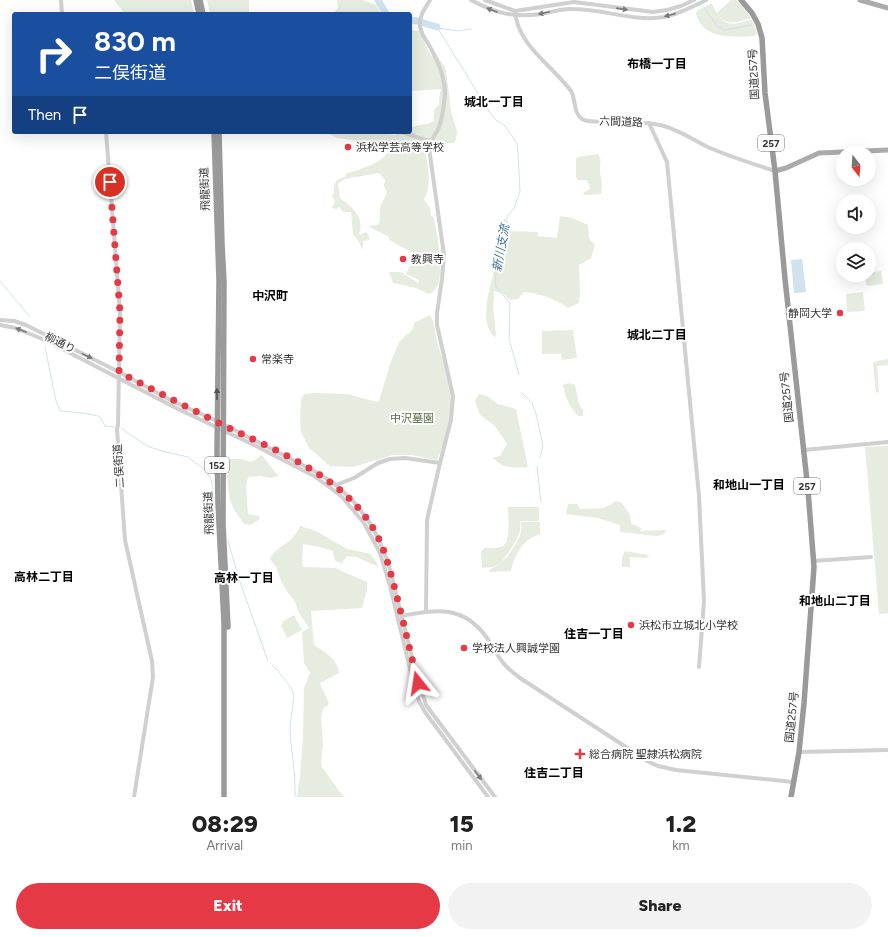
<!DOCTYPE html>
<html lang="en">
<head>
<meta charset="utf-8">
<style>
	body { margin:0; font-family:Figtree,"Noto Sans JP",sans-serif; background:#f2f2f2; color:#222; height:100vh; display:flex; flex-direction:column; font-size:15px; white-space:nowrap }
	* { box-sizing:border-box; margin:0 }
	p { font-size:13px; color:#767676 }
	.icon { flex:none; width:22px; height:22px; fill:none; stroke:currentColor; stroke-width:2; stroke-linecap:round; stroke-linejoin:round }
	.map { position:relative; height:797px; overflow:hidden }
	.panel { display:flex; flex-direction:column; background:#fff; flex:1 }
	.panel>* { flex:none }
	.hud { position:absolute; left:12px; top:12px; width:400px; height:122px; border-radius:4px; box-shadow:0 4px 16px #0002; background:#1a4fa0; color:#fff; overflow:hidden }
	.needle { width:26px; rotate:163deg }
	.fabs { position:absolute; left:836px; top:146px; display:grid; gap:8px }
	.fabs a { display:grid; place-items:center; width:40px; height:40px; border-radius:50%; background:#fff; box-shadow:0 4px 16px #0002; font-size:20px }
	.pin { position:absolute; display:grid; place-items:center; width:34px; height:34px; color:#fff; margin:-17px; border:2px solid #fff; border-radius:50%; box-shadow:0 1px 4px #0007 }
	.me { position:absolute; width:44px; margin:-22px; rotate:345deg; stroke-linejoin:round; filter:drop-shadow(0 0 3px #0008) }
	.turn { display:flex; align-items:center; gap:14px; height:84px; padding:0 16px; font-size:18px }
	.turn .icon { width:52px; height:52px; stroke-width:2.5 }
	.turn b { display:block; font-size:28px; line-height:34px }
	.then { display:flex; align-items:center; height:38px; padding:0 16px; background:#0003; gap:8px; font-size:15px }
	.eta { display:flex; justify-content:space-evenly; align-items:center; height:68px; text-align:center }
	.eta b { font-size:24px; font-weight:800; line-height:28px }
	.action { display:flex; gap:8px; margin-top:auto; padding:8px 16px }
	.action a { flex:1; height:46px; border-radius:24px; background:#e63946; color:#fff; font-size:16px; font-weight:800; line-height:46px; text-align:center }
	.action a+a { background:#f2f2f2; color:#222 }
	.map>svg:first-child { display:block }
	.green { fill:#e6ecdf }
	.water { fill:#cfe2ee }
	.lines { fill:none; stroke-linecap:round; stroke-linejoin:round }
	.stream { stroke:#cfe2ee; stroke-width:1 }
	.river { stroke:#cfe2ee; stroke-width:7 }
	.minor { stroke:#d0d0d0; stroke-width:4 }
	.major { stroke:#ababab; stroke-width:5 }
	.highway { stroke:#9a9a9a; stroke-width:5.5 }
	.oneway { fill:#7a7a7a }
	.oneway2 { fill:#525252 }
	.route { stroke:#e63946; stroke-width:7; stroke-dasharray:0 12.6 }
	.poi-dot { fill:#e63946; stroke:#fff; stroke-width:1.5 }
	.labels { text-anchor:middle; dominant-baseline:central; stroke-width:4; stroke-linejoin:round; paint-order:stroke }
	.shield { fill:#fff; stroke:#707070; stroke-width:1 }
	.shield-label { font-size:10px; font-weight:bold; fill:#333 }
	.street-label { font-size:11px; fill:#333; stroke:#fff }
	.poi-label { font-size:11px; fill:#333; stroke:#fff; text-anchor:start }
	.park-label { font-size:11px; fill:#56703f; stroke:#fff }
	.neighbourhood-label { font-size:12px; font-weight:bold; fill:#000; stroke:#fff }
	.water-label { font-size:12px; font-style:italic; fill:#3f7597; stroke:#fff }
</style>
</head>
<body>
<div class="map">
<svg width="888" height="797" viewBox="0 0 888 797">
	<rect width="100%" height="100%" fill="#fff"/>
	<g class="green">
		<polygon points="114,0 191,0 194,14 144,14 143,12 139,14 125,14"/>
		<polygon points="207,0 249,0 249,14 210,14"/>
		<polygon points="337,0 363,0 376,5 381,14 333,14 338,8"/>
		<path d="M731 0H736L746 10 751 18C739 22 724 27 717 13Z"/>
		<path d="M710 4H712C718 16 723 27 739 23 743 22 747 20 752 20L757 34 754 36C733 37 702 40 696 13L698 10Z"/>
		<path d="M410 30 419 31 431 56H437L444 65 446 71 451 111 457 132 456 139 454 143 433 144 425 147C427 166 433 183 424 200L430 208 431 215 434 218C436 233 450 287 429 294L416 288 393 283 389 272H401L418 283 419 280 406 274 415 254 389 240V237L368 226 378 225C381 219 379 214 380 208 381 203 386 197 387 192L384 186 385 180 379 173 345 179 338 184 340 198C352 207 365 217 359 234L360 235 366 232 369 236V240L363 241V250L358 240 353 235 351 212H344L341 210 340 207 336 209 332 208 335 202 332 195 334 193C334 181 335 181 346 176V174C362 168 382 164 390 149H378L358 141 338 138 325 132H377L395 135 400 132H410V128C417 125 430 124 434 121V110L439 105V98L441 89 410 91Z"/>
		<path d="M598 154 600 157C601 162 600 166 600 171 601 181 603 183 601 194L584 195 583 193 590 189 589 184 586 180H578L576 177V159L577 157Z"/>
		<path d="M560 216 572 218 588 225 589 238 595 245 591 258 579 265C579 278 581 291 579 303L568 308C554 298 541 294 524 292L518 299 510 300 502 293 494 291 493 308 496 334 495 338C478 323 490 289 494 271 497 253 501 236 504 219L508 221 509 231 538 232V236L557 238Z"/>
		<polygon points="881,271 883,284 868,286 866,284 866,275 869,275 869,273"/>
		<polygon points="863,292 865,311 847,312 846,294"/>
		<path d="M430 315C435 323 435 333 437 342 442 357 451 384 451 399 451 418 445 443 437 460L411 455H393L353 467 330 466 309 448 301 432 300 422 301 399 304 394 316 393 347 394 377 402 379 401 390 364 399 342 413 329 414 323Z"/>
		<polygon points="573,330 577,358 562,360 561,354 542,354 542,331"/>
		<polygon points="888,359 888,365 877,366 879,392 876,393 873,363 877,361"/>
		<path d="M569 383 575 385 579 404 583 410V416H578C570 407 565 398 563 385Z"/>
		<path d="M479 394 487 396 498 404 516 409 528 467C514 468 503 469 493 458L500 456 507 444 495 426 480 415 475 401Z"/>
		<polygon points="888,446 888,613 879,614 865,447"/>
		<path d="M261 455C268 461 272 470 279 476L270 478 260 476 248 477 246 488 248 514 259 516V520L250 525 244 524C240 518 235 512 232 505 228 497 225 466 230 459H243L250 462 255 460Z"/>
		<path d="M615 501 621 502 630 515 631 523 641 528 640 531 666 530 664 534 657 536 620 532V525L598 518 566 514 568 504H577L580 509C593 508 606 511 615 501Z"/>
		<path d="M508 507H539V521H520V531L516 541 501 563 494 567 482 568 481 552 484 548C490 548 497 549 503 546 511 541 508 516 508 507Z"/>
		<path d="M521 522H540V535C523 537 514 557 511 571L490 572V569C502 567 518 544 521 532 522 529 521 525 521 522Z"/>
		<path d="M300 526 316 531 347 549 371 554 379 567 356 557 347 556 342 563 335 561 333 551 319 547 303 544 302 562 303 567 335 568 367 582V590L362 608 311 611 314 645C325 652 338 659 339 673L320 683C322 691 327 696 329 704L323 709 321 718 323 745 321 761 322 767 339 791 345 797H297L300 776 303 737 304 688 310 673 304 663 302 632 309 628 298 611 295 601 288 593 281 581 276 567 270 559C275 546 294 544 300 526Z"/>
		<polygon points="625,551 648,555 649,557 645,558 630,557 630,567 622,567 622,557"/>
		<polygon points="294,615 302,630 287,638 281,625 283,624 282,622"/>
	</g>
	<polygon class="water" points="802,259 806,292 794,293 791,260"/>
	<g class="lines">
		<g class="stream">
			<polyline points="704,7 717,26 724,30 752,25"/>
			<polyline points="437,27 490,113 496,120 504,125 513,137 517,144 518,152 520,192 514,208 506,219 499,251 495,282 496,287 510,303 509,339 519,374"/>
			<polyline points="438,28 458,31 471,29"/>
			<polyline points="0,281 30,317"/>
			<polyline points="45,347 56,401 60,411 83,413 98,416 100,417 105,426 115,427"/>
			<polyline points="521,392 532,403 536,414 543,446 540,458"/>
			<polyline points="121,428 147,446 162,451 188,457 205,470 211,479 213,489"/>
			<polyline points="538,466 537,467 541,502"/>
			<polyline points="228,541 240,582 268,661"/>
			<path d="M272 665C277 669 291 686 293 692 295 700 290 718 290 729 291 752 296 774 295 797"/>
		</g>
		<g class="river">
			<polyline points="378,0 386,14"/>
			<polyline points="410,20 417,21 437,27"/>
		</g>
		<g class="minor">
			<polyline points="61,0 62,14"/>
			<path d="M471 0C495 13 513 18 541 14 552 12 562 8 573 9 604 9 634 22 664 17 679 14 692 7 706 0"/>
			<polyline points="485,0 515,11 574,2 653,12 667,10 681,6 694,0"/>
			<path d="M515 11C517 45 553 66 571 91 576 99 573 113 582 119 590 124 617 121 627 122 638 122 650 123 660 125 676 128 695 141 710 148 731 157 753 164 775 171"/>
			<polyline points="649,123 667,162 699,496 704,601 699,667"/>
			<polyline points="106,132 120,312 118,425 117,429 125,540 152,661 153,677 134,797"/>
			<polyline points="402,132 425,140 429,140"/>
			<polyline points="0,320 14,321 26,325 119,372 174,402 217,421 316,472 336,485 354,502 368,520 377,536 388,562 414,665 426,705 495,797"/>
			<polyline points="0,325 15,328 45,340 176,408 256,446 314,476 332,489 342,497 364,523 380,553 390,586 413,681 419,701 425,712 488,797"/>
			<polyline points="804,450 888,442"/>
			<polyline points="336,485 354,478 378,463 390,459 405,458 440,463"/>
			<polyline points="813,561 871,557"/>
			<path d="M426 612 427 520 440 463 451 420 453 396 437 325V313L442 279 444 255 429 148C431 137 435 137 439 127 443 117 444 104 445 94 445 78 438 61 430 47 426 39 419 32 420 22 420 14 426 7 430 0"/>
			<path d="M402 616C436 609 464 605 487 638 494 648 499 660 508 668 512 672 516 675 520 678L649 762 658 766 676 770 793 782"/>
			<polyline points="799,752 888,750"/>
		</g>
		<g class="major">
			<polyline points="860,0 888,8"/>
			<polyline points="775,171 786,168 819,153 888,150"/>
		</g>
		<g class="highway">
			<polyline points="196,0 199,14"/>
			<polyline points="200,0 203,14"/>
			<polyline points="741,0 752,13 758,24 762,38 765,93 775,171 785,279 808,490 814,567 804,703 799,752 791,797"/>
			<polyline points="214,132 219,281 217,451 218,504 224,623 224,797"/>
			<polyline points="219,132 222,244 224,281 223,524 228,627"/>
		</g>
	</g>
	<defs><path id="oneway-solid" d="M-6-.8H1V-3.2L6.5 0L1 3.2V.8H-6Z"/></defs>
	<g class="oneway">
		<use href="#oneway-solid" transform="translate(622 9) rotate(8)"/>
		<use href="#oneway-solid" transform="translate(492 10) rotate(-159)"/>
		<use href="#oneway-solid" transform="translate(544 13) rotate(168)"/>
		<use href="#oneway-solid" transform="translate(670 15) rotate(165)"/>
		<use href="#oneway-solid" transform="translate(21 330) rotate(-159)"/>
		<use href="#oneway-solid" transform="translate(87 356) rotate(26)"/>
		<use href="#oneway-solid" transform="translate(478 775) rotate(53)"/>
	</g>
	<use class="oneway2" href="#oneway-solid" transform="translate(217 394) rotate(-90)"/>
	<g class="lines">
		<path class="route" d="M110 182 120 312 119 372C155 391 191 409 227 427 283 454 348 478 378 537 386 554 390 571 395 589 403 620 410 651 418 683"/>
	</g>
	<g class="poi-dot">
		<circle cx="348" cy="147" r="4"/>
		<circle cx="403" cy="259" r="4"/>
		<circle cx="840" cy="313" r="4"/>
		<circle cx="253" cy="359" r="4"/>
		<circle cx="631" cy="625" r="4"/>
		<circle cx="464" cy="648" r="4"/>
		<path d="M578 748h4v4h4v4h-4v4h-4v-4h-4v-4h4z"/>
	</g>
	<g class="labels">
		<g class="shield">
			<rect x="758" y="135" width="26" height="16" rx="3"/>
			<rect x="205" y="457" width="24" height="16" rx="3"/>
			<rect x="794" y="478" width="26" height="16" rx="3"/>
		</g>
		<g class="shield-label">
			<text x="771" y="143">257</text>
			<text x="217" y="465">152</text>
			<text x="807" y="486">257</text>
		</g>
		<g class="street-label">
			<text transform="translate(754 74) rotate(-93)">国道257号</text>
			<text transform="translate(621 122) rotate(2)">六間道路</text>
			<text transform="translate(205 189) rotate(-92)">飛龍街道</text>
			<text transform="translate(60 343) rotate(27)">柳通り</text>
			<text transform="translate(787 397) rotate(-96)">国道257号</text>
			<text transform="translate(119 466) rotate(-94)">二俣街道</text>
			<text transform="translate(209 513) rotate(-92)">飛龍街道</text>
			<text transform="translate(792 717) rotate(-84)">国道257号</text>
		</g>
		<g class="poi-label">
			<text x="356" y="147">浜松学芸高等学校</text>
			<text x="411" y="259">教興寺</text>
			<text x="832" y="313" text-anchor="end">静岡大学</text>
			<text x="261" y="359">常楽寺</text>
			<text x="639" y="625">浜松市立城北小学校</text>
			<text x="472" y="648">学校法人興誠学園</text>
			<text x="589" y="754">総合病院 聖隷浜松病院</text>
		</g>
		<g class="park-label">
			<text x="412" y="418">中沢墓園</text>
		</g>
		<g class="neighbourhood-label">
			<text x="657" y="64">布橋一丁目</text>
			<text x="494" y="102">城北一丁目</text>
			<text x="270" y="296">中沢町</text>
			<text x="657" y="335">城北二丁目</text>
			<text x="749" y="485">和地山一丁目</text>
			<text x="44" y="577">高林二丁目</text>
			<text x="244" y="578">高林一丁目</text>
			<text x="835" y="601">和地山二丁目</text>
			<text x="594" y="634">住吉一丁目</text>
			<text x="554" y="773">住吉二丁目</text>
		</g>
		<g class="water-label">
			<text transform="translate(501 248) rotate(-80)">新川支流</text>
		</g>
	</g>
</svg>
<div class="fabs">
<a><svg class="needle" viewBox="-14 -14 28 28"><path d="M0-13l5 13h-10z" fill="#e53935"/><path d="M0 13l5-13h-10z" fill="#767676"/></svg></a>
<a><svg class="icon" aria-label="sound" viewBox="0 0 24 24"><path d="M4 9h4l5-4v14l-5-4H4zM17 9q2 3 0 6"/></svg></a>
<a><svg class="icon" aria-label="layers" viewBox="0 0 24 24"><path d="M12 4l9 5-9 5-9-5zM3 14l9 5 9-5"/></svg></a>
</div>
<div class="pin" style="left:110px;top:182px;background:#d93025"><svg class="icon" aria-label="arrive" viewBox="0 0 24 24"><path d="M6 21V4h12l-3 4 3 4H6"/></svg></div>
<svg class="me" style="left:418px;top:683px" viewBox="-20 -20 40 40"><path d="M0-17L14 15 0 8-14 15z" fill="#e63946" stroke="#fff" stroke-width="4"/></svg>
<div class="hud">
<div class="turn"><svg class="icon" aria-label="right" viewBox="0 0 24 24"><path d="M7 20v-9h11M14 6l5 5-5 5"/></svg><div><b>830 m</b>二俣街道</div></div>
<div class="then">Then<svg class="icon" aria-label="arrive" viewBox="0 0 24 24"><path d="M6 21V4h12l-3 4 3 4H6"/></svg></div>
</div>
</div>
<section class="panel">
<div class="eta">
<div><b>08:29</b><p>Arrival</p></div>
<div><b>15</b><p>min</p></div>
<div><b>1.2</b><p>km</p></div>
</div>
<div class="action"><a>Exit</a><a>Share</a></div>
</section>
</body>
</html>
